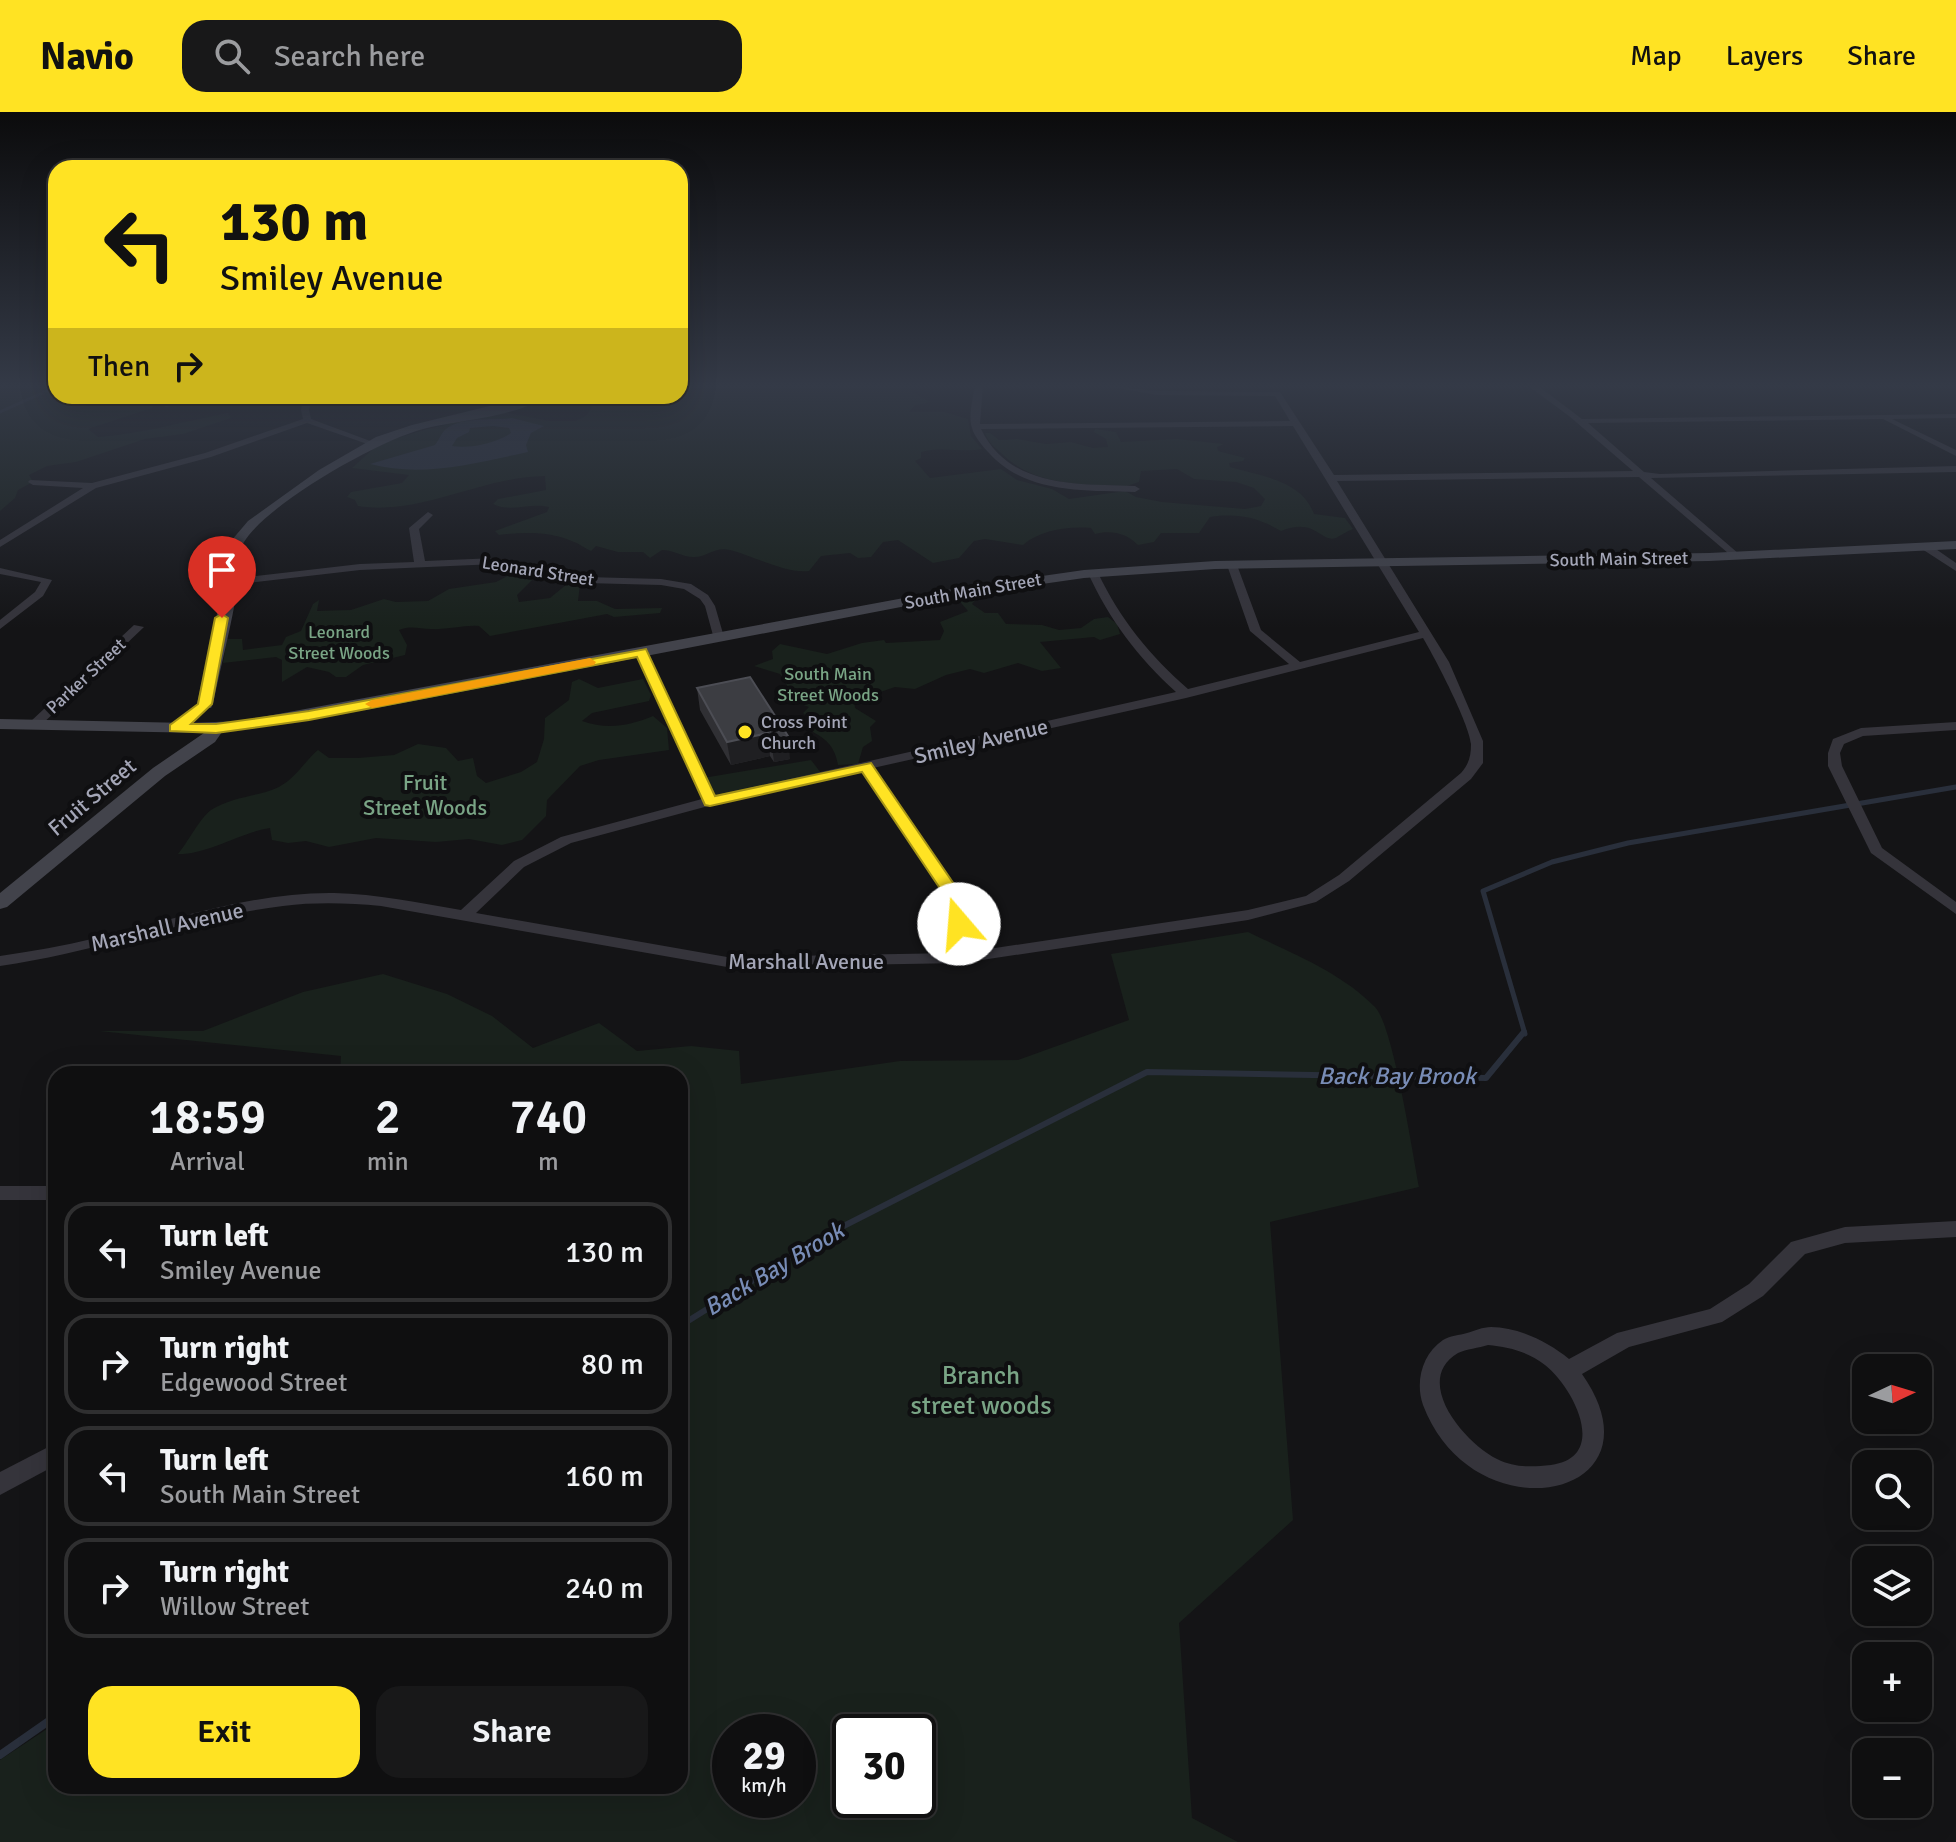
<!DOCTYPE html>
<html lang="en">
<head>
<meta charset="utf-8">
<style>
	body { margin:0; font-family:Signika,sans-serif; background:#181819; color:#f1f3f6; height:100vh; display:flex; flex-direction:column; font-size:30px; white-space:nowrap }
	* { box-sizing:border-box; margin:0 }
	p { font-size:26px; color:#9b9c9f }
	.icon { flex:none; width:44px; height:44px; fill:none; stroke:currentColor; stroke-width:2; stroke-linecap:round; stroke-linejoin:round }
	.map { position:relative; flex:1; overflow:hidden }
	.panel { position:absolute; left:48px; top:954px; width:640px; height:728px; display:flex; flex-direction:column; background:#0f0f10; border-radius:24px; box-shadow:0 8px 32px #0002,0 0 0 2px #2f2f30 }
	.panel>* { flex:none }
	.hud { position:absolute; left:48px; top:48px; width:640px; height:244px; border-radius:24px; box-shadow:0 8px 32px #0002,0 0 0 2px #2f2f30; background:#ffe323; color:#111; overflow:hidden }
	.needle { width:52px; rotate:86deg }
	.buttons { position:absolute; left:1852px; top:1242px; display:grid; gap:16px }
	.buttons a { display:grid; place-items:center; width:80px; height:80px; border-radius:16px; background:#0f0f10; box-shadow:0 8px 32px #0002,0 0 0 2px #2f2f30; font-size:40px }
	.speed { position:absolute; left:712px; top:1602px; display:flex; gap:16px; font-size:40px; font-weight:700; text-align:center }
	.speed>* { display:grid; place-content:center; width:104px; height:104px; border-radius:50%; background:#0f0f10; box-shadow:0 8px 32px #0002,0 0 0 2px #2f2f30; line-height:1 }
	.speed small { font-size:20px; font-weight:400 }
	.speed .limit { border:4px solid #111; border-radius:12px; background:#fff; color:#111 }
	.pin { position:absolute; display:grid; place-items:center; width:68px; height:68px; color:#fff; margin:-82px -34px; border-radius:50% 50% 50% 0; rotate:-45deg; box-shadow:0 0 8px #0007 }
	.pin .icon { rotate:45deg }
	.me { position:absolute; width:88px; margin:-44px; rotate:342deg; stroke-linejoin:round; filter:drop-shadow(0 0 6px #0008) }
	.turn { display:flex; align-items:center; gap:28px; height:168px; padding:0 40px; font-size:36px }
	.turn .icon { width:104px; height:104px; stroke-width:2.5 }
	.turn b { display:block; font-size:56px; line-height:68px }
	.then { display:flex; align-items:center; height:76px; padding:0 40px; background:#0003; gap:16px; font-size:30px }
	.eta { display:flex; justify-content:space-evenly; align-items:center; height:136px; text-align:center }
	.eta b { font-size:48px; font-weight:600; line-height:56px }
	.cta { display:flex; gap:16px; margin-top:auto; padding:16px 40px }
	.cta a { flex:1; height:92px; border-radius:24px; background:#ffe323; color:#111; font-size:32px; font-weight:600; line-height:92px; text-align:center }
	.cta a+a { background:#181819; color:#f1f3f6 }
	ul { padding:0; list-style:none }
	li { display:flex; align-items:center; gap:24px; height:100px; margin:0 16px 12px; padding:0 24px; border:4px solid #2f2f30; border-radius:24px }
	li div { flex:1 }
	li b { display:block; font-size:30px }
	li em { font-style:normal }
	header { display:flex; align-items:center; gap:48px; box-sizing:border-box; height:112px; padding:0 40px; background:#ffe323; color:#111 }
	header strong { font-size:38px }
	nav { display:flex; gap:44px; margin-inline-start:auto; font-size:28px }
	.search { width:560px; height:72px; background:#181819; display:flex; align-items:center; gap:20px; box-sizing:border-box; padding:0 28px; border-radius:24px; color:#9b9c9f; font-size:30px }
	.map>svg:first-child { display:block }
	.green { fill:#19211c; fill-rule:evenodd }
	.water { fill:#292f3b; fill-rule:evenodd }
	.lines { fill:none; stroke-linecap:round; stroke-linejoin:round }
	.stream-far3 { stroke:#292f3b; stroke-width:3 }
	.stream-far2 { stroke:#292f3b; stroke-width:5 }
	.stream-far1 { stroke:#292f3b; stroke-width:6 }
	.stream { stroke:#292f3b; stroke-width:8 }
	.street { fill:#35343b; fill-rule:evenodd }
	.secondary { fill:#42434b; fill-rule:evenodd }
	.wall { fill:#303034 }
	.shaded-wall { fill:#1f1f22 }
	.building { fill:#3c3d42; stroke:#4c4d54; stroke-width:2 }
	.route { fill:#ffe323; stroke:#a69417; stroke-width:2 }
	.slow { fill:#f59e0b }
	.poi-dot { fill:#ffe323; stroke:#0f0f11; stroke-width:3 }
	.labels { text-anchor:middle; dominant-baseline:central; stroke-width:8; stroke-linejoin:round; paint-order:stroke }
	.far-street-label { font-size:18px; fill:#a4a6b7; stroke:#0f0f11 }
	.far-park-label { font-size:18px; fill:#79a485; stroke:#0f0f11 }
	.far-poi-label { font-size:18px; fill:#a4a6b7; stroke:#0f0f11; text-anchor:start }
	.street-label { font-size:22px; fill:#a4a6b7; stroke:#0f0f11 }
	.park-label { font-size:22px; fill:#79a485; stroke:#0f0f11 }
	.water-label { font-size:24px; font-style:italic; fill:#788cb6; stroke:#0f0f11 }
	.near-park-label { font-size:26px; fill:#79a485; stroke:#0f0f11 }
</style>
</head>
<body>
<header>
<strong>Navio</strong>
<div class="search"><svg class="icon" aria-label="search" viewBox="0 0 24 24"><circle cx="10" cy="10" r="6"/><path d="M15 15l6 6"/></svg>Search here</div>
<nav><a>Map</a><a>Layers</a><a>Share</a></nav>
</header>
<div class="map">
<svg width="1956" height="1730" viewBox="0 0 1956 1730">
	<rect width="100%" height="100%" fill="#141416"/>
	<g class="green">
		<path d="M0 273H56V284H157L152 296 88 317 98 325C141 322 185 309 228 301L231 306 183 322 145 327 76 350 47 354 29 363 33 370 18 378 15 386 0 399Z"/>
		<path d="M680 273H912V280L930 290 914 294 909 300H945L968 307 971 324 982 337C961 341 944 334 921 340V346L915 349 930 366 1001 357 1017 368 1052 377 1069 387 1125 379 1136 385 1162 390 1245 397 1261 394 1265 387 1254 376 1236 370 1194 367 1177 357 1141 359 1139 370 1127 374C1081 372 1035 375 1001 341 994 335 988 330 985 321H990L999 328 1017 327 1046 332 1071 330 1093 336 1108 335 1106 327 1094 320 1095 317 1116 320 1121 330 1177 327 1224 332 1217 335 1218 339 1245 346 1243 349 1229 351 1230 355C1260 364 1302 368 1314 402L1345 406 1353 417C1347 419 1340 424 1336 426 1320 431 1316 405 1281 419 1257 405 1238 401 1210 405L1199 421H1161L1154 430 1138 433C1126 421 1111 418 1095 422L1091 416C1068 414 1040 418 1023 433L985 427 974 429 959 446 933 451 898 428 883 430 871 445 858 446 850 441 821 444 809 459C786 462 754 444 730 438 715 434 705 446 693 445 683 445 673 438 662 438L650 446 643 440H618L596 434 591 439C584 436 580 432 574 430 551 419 523 420 499 423L495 419 547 400 549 395C530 390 511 401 493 392L498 387 546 378 545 364C480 365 421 404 358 394L355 388 347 385 351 380 402 371 409 363 352 356 373 337 394 327 431 316 503 300 550 309H575L586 304 597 287 680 284Z"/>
		<path d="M517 459 535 465 517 483 519 490 550 486 567 472H580L578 489H597L615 497 662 496 660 501 614 505 607 502 490 524 479 514C463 513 447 518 431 517 419 517 412 513 399 518L407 533 405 543 363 553 346 565H336L329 560 307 555 282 570V548L276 545 223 551 227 527H242L243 538 282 533 286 525 301 519 313 492 319 488 317 499 351 498 384 487 396 490 428 489 449 477 496 470Z"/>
		<path d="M982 480 972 492 985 501H998L1006 512 1042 513 1059 518 1081 516 1094 507 1108 505 1117 512 1120 522 1100 528 1094 525 1040 530 1061 556 1042 559 1018 551 984 561 970 557 946 563 915 577 895 575 854 589 855 596 876 609 870 615 872 629 863 635 858 652 838 653C835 636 828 628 813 620L810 607 803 601 809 595 798 591 780 562 754 554 773 547 772 539 780 532 827 542 862 531 884 528 886 531 940 528 944 519 940 510 968 499 956 485Z"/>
		<path d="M579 567 598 576 643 567 651 583 649 589 592 601 582 609C607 618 629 614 653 604L667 616 669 638 599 648 580 654 547 688 546 704 522 728 502 733 469 727 436 730 376 726 329 735 306 729 288 731 272 728 270 716C238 721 210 742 178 742 188 730 200 706 211 698 234 683 266 684 282 673 295 666 306 648 318 638L329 646H358L394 643 418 632 446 636 458 649 473 646 477 664 486 671 521 660 537 650 544 627 545 606 569 588 572 570Z"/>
		<polygon points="811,648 821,661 714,684 703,666"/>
		<path d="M1248 820C1291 841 1341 860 1375 895 1393 913 1413 1043 1419 1075L1270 1110 1293 1408 1179 1511 1192 1706 1238 1730H0V1648L56 1611V1674H680V962H340L341 944 99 919H203L303 880 383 862 447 882 492 904 533 936 599 911 637 939 691 934 739 939 741 972 900 949 1018 948 1129 908 1111 842ZM730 1620H798V1688H730ZM918 1620V1688H850V1620Z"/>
	</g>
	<path class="water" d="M512 306 544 314 531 321 526 333 528 340C476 351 422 366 370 352L435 333C439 328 442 320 446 317 463 304 492 309 512 306ZM493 314 509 316 511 321C497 331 469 337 452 334L457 326 469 320 470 316Z"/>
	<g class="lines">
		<polyline class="stream-far3" points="0,300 56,275"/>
		<polyline class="stream-far2" points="1525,922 1483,779 1552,750 1628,731 1956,675"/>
		<polyline class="stream-far1" points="680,1214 822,1125 1147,960 1486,966 1524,920"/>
		<polyline class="stream" points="0,1643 56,1604"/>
		<g class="street">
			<path d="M975 273H983L980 312 1290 309 1275 284 1157 283 1101 273 1157 279 1280 280 1334 363 1633 359 1569 304 1527 273H1537L1582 307 1956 302V306L1892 307 1956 338V344L1883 307 1588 311 1644 360 1660 362 1956 354V360L1651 366 1739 442V446L1735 447 1639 365 1337 369 1449 550 1483 629V651L1471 667 1349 769 1316 790 1248 808 962 851 727 855 381 794C348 791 316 790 283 794 187 806 96 840 0 854V844C32 839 64 834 96 826 174 808 253 780 334 781 377 782 419 791 461 798L514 749 561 725 702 687 635 540 641 537 647 540 714 684 1176 580C1138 546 1109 507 1088 461L1093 458 1098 461C1120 507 1150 544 1188 577L1289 552 1250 519 1227 453 1232 450 1237 453 1261 518 1300 550 1419 520 1293 314 981 317C1010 377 1079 372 1135 374L1140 377 1135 380C1084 378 1026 382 989 341 983 335 974 324 972 316 968 304 973 286 975 273ZM1423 526C1435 546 1469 611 1471 632 1471 644 1469 652 1461 661L1339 763 1306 784 1248 798 969 840 967 812 957 778 873 656 1186 586ZM861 659 943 778 951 812 954 841 727 845 476 801 524 755 571 731 712 693Z"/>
			<polygon points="201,284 218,284 166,295 162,293"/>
			<polygon points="304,284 312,284 309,298 311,307 373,330 373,334 307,311 211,345 96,376 0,435 0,428 83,376 33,373 28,370 30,368 92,371 205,341 303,307 301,298"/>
			<polygon points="428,400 433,403 419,417 425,449 496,446 586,465 661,467 691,472 708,483 715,494 724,525 714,527 705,494 700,487 684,477 661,473 586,471 496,452 360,458 231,473 226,470 231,467 360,452 414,450 409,416"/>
			<polygon points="1922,433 1930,433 1956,451 1956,459 1922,437"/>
			<polygon points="0,456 52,468 43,484 0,517 0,508 35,480 41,470 0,462"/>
			<polygon points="134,513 144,515 38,616 30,616 30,610"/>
			<polygon points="1956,610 1956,618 1863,624 1844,632 1840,641 1842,654 1882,736 1956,790 1956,802 1871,741 1828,654 1828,641 1833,627 1861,616"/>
			<rect x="0" y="1074" width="56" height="14"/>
			<path d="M1956 1109V1125L1845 1131 1805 1142 1763 1184 1722 1210 1629 1235 1582 1262C1669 1386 1474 1427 1423 1293 1415 1270 1422 1242 1443 1228 1449 1224 1460 1223 1467 1221 1474 1219 1483 1215 1491 1215 1518 1215 1548 1230 1569 1247L1617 1221 1710 1197 1749 1172 1791 1130 1845 1115ZM1488 1233C1509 1235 1529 1240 1545 1253 1573 1275 1610 1345 1551 1353 1532 1355 1515 1356 1497 1347 1466 1332 1411 1269 1458 1241 1466 1237 1479 1236 1488 1233Z"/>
			<polygon points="56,1331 56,1353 0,1383 0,1360"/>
		</g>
		<g class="secondary">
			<path d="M531 284H546C518 305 459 308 423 317 378 329 268 391 244 430 236 443 240 458 238 472 232 512 221 552 213 592L211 596H199L197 592 224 470 225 443 231 429 248 409 319 358 376 325 412 313Z"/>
			<polygon points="1956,429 1956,437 1709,449 1215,457 1084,466 958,484 376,596 222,620 215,630 165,664 7,795 0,797 0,781 153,656 204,621 0,617 0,607 188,611 241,609 958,476 1084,458 1215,449 1709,441"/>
		</g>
	</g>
	<polygon class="wall" points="750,565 790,647 774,650 770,644 731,653 700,598 697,576"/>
	<g class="shaded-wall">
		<polygon points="768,621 770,644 731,653 727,630"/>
		<polygon points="788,624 790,647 774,650 771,627"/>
	</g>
	<polygon class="building" points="750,565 788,624 771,627 768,621 727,630 697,576"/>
	<linearGradient id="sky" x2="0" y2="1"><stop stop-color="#0b0b0c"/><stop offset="0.53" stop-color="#343a47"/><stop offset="1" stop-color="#343a47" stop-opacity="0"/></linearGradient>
	<rect width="1956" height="516" fill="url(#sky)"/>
	<polygon class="route" points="222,502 228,506 212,592 191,612 216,612 309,599 646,537 715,684 871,651 958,778 967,812 965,815 953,815 941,778 862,660 710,694 705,693 637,545 309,608 216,621 170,619 170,613 198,592 215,506"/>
	<polygon class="slow" points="590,546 596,550 594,553 372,596 365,592 372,588"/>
	<circle class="poi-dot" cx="745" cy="620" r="8"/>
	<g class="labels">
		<g class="far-street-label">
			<text transform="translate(1619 447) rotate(-1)">South Main Street</text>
			<text transform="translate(538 459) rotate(9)">Leonard Street</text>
			<text transform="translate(973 479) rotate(-10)">South Main Street</text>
			<text transform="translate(86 564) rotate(-43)">Parker Street</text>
		</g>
		<g class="far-park-label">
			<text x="339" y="520">Leonard<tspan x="339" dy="21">Street Woods</tspan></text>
			<text x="828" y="562">South Main<tspan x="828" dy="21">Street Woods</tspan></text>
		</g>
		<g class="far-poi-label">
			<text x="761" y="610">Cross Point<tspan x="761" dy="21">Church</tspan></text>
		</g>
		<g class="street-label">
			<text transform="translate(981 629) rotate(-13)">Smiley Avenue</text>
			<text transform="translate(92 685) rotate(-40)">Fruit Street</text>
			<text transform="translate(167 815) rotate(-13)">Marshall Avenue</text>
			<text x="806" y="849">Marshall Avenue</text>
		</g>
		<g class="park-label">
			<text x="425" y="670">Fruit<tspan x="425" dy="25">Street Woods</tspan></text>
		</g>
		<g class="water-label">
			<text x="1397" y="964">Back Bay Brook</text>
			<text transform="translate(774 1157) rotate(-31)">Back Bay Brook</text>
		</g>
		<g class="near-park-label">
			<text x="981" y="1264">Branch<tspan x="981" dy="30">street woods</tspan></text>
		</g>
	</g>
</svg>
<div class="buttons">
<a><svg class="needle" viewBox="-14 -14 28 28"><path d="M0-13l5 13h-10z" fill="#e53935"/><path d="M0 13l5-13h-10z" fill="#9b9c9f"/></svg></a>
<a><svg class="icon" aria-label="search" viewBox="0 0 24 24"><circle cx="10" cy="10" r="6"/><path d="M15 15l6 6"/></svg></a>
<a><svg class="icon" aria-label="layers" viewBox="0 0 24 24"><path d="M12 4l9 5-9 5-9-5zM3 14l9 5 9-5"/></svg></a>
<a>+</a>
<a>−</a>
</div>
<div class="speed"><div>29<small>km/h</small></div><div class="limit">30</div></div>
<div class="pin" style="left:222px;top:506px;background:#d93025"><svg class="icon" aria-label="arrive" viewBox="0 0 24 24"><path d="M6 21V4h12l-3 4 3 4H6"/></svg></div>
<svg class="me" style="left:959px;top:812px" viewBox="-20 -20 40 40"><circle r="19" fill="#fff"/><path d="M0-13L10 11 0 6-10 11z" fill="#ffe323"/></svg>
<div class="hud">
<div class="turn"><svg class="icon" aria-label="left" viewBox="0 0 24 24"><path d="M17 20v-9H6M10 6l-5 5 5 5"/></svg><div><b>130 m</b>Smiley Avenue</div></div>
<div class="then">Then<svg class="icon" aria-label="right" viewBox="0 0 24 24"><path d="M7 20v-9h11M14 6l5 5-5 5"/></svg></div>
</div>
<section class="panel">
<div class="eta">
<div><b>18:59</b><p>Arrival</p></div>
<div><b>2</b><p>min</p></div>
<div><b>740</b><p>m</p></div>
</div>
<ul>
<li><svg class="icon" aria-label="left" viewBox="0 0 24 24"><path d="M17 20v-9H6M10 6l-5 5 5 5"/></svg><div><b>Turn left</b><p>Smiley Avenue</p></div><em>130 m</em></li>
<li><svg class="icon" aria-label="right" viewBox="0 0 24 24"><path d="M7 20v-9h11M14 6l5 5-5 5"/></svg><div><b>Turn right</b><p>Edgewood Street</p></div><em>80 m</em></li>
<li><svg class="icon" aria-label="left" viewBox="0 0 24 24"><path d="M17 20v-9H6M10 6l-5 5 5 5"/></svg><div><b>Turn left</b><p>South Main Street</p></div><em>160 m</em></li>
<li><svg class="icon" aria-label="right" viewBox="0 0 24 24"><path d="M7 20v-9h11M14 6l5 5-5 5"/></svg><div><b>Turn right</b><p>Willow Street</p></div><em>240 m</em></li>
</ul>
<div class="cta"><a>Exit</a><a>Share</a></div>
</section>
</div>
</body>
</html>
